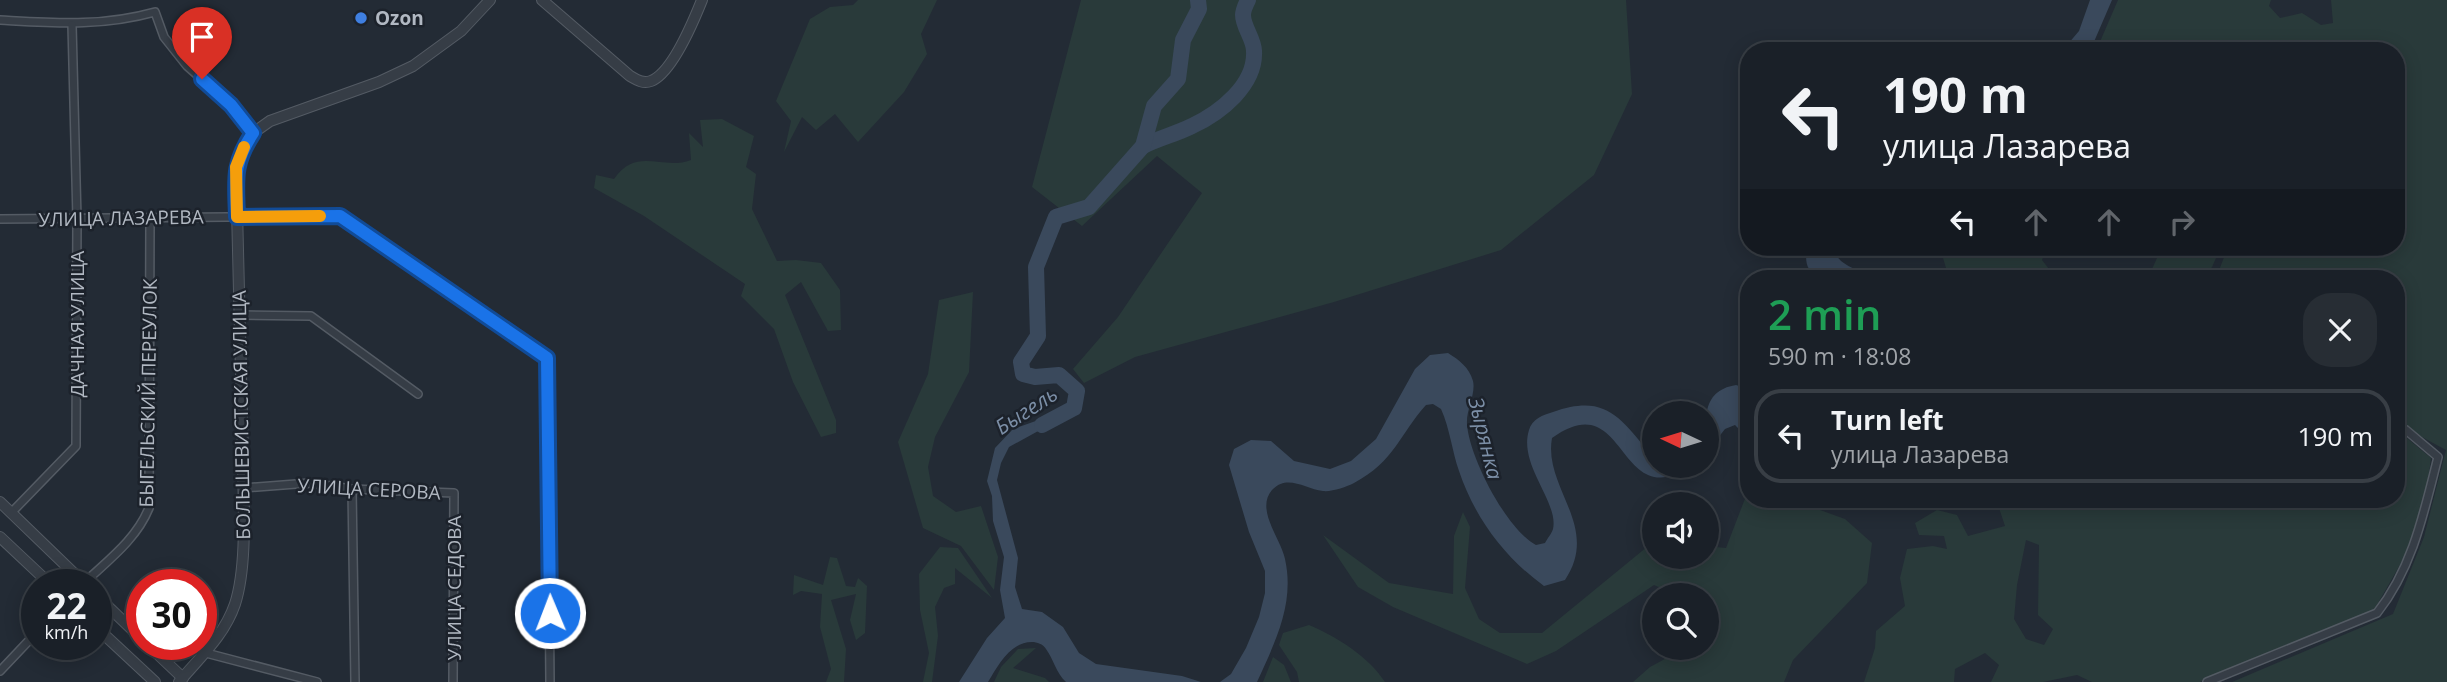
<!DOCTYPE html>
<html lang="en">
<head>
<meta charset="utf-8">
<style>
	body { margin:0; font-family:"Open Sans",sans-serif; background:#272d34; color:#f1f3f6; height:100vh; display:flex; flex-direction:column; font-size:26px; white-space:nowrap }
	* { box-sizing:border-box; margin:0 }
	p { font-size:23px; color:#9fa3a8 }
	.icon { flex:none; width:38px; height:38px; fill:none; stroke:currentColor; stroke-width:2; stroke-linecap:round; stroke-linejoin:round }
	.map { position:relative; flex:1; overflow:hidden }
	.side { position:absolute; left:1740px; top:270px; width:665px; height:238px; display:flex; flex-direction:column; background:#1a2028; border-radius:28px; box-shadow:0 4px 18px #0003,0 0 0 2px #383e45 }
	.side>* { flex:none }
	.hud { position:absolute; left:1740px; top:42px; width:665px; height:214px; border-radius:28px; box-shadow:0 4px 18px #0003,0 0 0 2px #383e45; background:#1a2028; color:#f1f3f6; overflow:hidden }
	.needle { width:46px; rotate:274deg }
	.tools { position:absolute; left:1642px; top:401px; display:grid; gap:14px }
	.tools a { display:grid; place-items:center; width:77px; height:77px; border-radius:50%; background:#1a2028; box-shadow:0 4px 18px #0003,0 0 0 2px #383e45; font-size:35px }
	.speed { position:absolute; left:21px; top:569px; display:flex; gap:14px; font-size:35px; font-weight:700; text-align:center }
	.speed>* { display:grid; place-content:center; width:91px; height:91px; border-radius:50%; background:#1a2028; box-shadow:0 4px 18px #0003,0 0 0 2px #383e45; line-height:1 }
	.speed small { font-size:18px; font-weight:400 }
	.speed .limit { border:10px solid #d22; background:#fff; color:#111 }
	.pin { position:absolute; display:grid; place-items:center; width:60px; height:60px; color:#fff; margin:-72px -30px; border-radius:50% 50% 50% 0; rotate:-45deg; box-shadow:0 0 7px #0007 }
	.pin .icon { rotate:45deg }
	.me { position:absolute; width:77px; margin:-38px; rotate:359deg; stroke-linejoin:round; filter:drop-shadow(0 0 5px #0008) }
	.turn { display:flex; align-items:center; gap:24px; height:147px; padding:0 28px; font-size:32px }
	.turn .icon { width:91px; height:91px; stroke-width:2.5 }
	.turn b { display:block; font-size:49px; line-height:60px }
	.lanes { display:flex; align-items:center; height:66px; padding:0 28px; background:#0003; justify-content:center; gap:35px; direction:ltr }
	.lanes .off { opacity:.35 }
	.round { display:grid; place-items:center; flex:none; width:74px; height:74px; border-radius:28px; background:#272d34 }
	.head { display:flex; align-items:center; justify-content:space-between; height:119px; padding:0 28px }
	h1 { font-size:42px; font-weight:600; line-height:52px; color:#1e9e55 }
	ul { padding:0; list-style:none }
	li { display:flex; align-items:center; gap:21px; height:94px; margin:0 14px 10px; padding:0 14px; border:4px solid #383e45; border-radius:28px }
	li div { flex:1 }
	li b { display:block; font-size:26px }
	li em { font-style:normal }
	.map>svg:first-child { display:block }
	.green { fill:#293a3a; fill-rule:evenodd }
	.water { fill:#3a495c }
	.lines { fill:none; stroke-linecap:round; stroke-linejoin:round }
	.river { stroke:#3a495c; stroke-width:16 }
	.minor-casing { stroke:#545b64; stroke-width:10 }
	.tertiary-casing { stroke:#545b64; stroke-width:12 }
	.minor { stroke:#363d46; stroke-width:7 }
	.tertiary { stroke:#363d46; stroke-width:10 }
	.route-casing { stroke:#114b97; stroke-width:18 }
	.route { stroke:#1a73e8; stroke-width:12 }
	.slow { stroke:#f59e0b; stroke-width:12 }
	.shop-dot { fill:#3f7fe0; stroke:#1c222b; stroke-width:2.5 }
	.labels { text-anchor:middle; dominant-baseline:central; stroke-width:5; stroke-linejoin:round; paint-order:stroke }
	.poi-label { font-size:19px; font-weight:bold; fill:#b1b8c2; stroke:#1c222b; text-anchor:start }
	.street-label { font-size:19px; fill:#b1b8c2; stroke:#1c222b }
	.water-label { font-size:21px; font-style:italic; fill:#7c8fa7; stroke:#1c222b }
</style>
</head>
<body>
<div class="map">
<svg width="2447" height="682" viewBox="0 0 2447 682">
	<rect width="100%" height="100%" fill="#232b35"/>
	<g class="green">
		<polygon points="858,0 937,0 921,34 927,54 904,92 858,142 835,114 816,130 802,117 784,152 791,121 776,101 810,19 830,7 853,5"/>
		<polygon points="1081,0 1626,0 1632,94 1594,175 1501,250 1334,302 1135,357 1084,383 1073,369 1118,317 1202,193 1157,156 1082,226 1032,187"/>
		<polygon points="2118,0 2271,0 2269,6 2280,18 2302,13 2321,25 2333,23 2331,0 2447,0 2447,682 2232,682 2393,614 2424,537 2446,450 2396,423 2396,278 2216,278 2228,247 2396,247 2396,51 2096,51"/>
		<path d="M722 119 754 136 746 167 756 174 752 209 777 261 796 260 821 263 840 290 841 330 828 331 801 282 785 295 836 420V433L821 437 793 382 774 329 741 296 745 284 644 216 594 188 596 175 614 179C637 146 662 171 691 160L689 133 703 147 700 120Z"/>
		<polygon points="1942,247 2047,247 2042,260 2052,273 2049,278 1949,278 1940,248"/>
		<polygon points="2162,247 2221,247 2207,278 2148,278"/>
		<polygon points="973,292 969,372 935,437 928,467 933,496 956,512 981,506 998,557 994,590 961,546 923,528 898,442 928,374 939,300"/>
		<path d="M2396 429 2431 458 2427 489 2408 551 2374 610 2200 682H2092L2077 675 2043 682H1991L1999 665 1985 653 1955 669 1954 682H1864L1875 648 1876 631 1905 606 1900 578 1907 549 1933 546 1947 549 1944 536 1919 535 1915 523 1937 510 1957 515 1968 536 2005 526 1996 499H2396ZM2026 540 2039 545 2038 615 2053 629 2044 645 2026 639 2014 619 2017 585Z"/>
		<polygon points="1746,496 1748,499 1809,506 1845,519 1872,543 1867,583 1793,660 1784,682 1633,682 1650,667 1685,648 1706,648 1706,595 1677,595 1654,585 1556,651 1527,664 1393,607 1358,587 1323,535 1389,583 1453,594 1454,536 1463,512 1470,527 1465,588 1479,619 1500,633 1542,633 1653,542 1654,556 1706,556 1706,546 1726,548"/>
		<polygon points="940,547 958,548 992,598 955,568 955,584 944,588 935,607 938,636 932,682 923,682 929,653 920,610 919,574"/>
		<polygon points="830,557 837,558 846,586 855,587 858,578 867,586 865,633 856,640 850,620 856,594 831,600 846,649 844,682 826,682 831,669 820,627 822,594 801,591 793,595 794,575 823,585"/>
		<path d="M1309 625C1337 637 1368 656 1385 682H1299L1297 672 1279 645 1283 633Z"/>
		<polygon points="1036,648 1013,668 1045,678 1049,682 994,682 1001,667 1018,649"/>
		<polygon points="1273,657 1284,665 1291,682 1263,682"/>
	</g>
	<g class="water">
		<polygon points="2090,0 2112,0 2090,51 2062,51 2079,31"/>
		<path d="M1807 247H1834C1835 267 1864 271 1880 278 1864 278 1818 282 1809 269 1805 262 1806 255 1807 247Z"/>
		<path d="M1448 353C1459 360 1469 367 1473 381 1476 394 1466 410 1467 424 1469 457 1507 530 1536 545L1545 543C1547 539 1552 533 1553 529 1559 502 1518 465 1529 430 1532 419 1543 415 1553 412 1604 394 1619 416 1648 451L1654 454V466H1691C1616 516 1628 383 1552 438 1543 488 1601 526 1565 580L1544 586C1504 557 1475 518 1459 471 1452 451 1450 429 1441 409L1433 404 1426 405C1399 435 1395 461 1354 483 1346 487 1332 492 1323 491 1306 489 1288 474 1273 489 1254 509 1281 538 1285 559 1295 604 1275 642 1257 682H1220L1231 674 1246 648 1259 617 1265 593V571L1249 532 1229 465 1234 449 1251 440 1271 441 1294 461 1330 469 1351 461 1376 439 1415 369 1430 355Z"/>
		<path d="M1736 385 1748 389V449L1742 432 1735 425 1725 429 1706 453C1706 424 1699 391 1736 385Z"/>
		<path d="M1061 412 1060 419 1009 447 1001 463 997 480 1018 558 1015 587 1022 609 1042 612 1063 627 1079 653 1096 664 1182 676 1201 682H1066C1056 673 1054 660 1046 649 1043 644 1037 642 1032 642 1010 642 998 666 988 682H959L987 638 1005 618 1000 590 1004 557 993 521 992 496 987 481 995 448 1013 429Z"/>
	</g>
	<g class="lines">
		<g class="river">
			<path d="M1143 146C1159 138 1176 134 1192 126 1220 113 1256 85 1254 51 1254 39 1243 27 1243 15 1243 11 1246 4 1248 0"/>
			<polyline points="1042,425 1074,408 1077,391 1059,375 1035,377 1023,374 1021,362 1038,336 1036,267 1056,217 1089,207 1143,146 1154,106 1178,79 1183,40 1199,9 1198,0"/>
		</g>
		<defs>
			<g id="minor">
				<path d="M0 20C55 23 101 27 155 12L164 37 187 66 231 105 253 133"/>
				<polyline points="0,219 340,216 547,358 550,682"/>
				<polyline points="241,315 311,316 418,394"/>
				<polyline points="243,488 309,483 352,489 454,493 453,682"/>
				<polyline points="352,489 355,682"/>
				<polyline points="11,513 76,446 77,219 72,25"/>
				<path d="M83 584C107 561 136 540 149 508L150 218"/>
				<polyline points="206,653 317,682"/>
				<polyline points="0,671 37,632"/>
				<path d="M2207 682 2377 613C2413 567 2424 512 2438 457L2406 430 2396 425"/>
			</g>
			<g id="tertiary">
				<path d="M542 0 630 76C637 80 643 84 651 81 672 73 694 20 702 0"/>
				<polyline points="0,502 85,584"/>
				<polyline points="0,537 50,584"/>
				<polyline points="96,595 142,639"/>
				<polyline points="96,627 155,682"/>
				<polyline points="147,644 183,678"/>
				<path d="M179 682C200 657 224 636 235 604 248 564 243 498 243 456 241 360 238 264 236 168L242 149 253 133 270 121 379 82 413 66 461 31 490 0"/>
			</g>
		</defs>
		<use href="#minor" class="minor-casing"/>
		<use href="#tertiary" class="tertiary-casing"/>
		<use href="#minor" class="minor"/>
		<use href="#tertiary" class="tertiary"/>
	</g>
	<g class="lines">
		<defs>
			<path id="route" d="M202 79 231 105 253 133C232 165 236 180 237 217L340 216 547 358 550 613"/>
		</defs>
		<use href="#route" class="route-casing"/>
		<use href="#route" class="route"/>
		<polyline class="slow" points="244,147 236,167 237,217 320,216"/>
	</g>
	<circle class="shop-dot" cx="361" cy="18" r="7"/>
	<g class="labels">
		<g class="poi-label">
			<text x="375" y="18">Ozon</text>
		</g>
		<g class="street-label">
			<text transform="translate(121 218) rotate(-1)">УЛИЦА ЛАЗАРЕВА</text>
			<text transform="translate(77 324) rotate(-90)">ДАЧНАЯ УЛИЦА</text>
			<text transform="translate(148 393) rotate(-89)">БЫГЕЛЬСКИЙ ПЕРЕУЛОК</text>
			<text transform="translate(241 415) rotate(-91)">БОЛЬШЕВИСТСКАЯ УЛИЦА</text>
			<text transform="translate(369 489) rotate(3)">УЛИЦА СЕРОВА</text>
			<text transform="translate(454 588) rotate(-90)">УЛИЦА СЕДОВА</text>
		</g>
		<g class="water-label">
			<text transform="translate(1026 410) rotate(-33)">Быгель</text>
			<text transform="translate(1486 438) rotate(76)">Зырянка</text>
		</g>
	</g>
</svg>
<div class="tools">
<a><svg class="needle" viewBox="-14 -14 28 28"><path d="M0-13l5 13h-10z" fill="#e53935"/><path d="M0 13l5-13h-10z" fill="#9fa3a8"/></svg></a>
<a><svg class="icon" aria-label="sound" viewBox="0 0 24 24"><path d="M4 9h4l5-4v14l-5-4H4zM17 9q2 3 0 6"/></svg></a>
<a><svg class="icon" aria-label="search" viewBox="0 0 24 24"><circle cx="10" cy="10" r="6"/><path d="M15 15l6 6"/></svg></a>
</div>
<div class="speed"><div>22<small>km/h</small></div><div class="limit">30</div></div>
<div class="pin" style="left:202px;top:79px;background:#d93025"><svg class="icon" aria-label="arrive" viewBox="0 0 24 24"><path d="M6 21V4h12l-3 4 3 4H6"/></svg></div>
<svg class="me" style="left:550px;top:613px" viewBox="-20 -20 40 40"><circle r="17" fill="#1a73e8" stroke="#fff" stroke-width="3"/><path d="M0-11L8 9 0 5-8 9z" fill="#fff"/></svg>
<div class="hud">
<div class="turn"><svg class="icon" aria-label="left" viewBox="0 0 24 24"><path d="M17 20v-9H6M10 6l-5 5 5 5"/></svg><div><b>190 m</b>улица Лазарева</div></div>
<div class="lanes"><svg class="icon" aria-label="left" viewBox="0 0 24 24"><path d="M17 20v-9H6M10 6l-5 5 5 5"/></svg><svg class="icon off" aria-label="ahead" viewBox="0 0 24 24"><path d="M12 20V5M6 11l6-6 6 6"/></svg><svg class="icon off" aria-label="ahead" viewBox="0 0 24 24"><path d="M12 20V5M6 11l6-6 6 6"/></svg><svg class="icon off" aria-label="right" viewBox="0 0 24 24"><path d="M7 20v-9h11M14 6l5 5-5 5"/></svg></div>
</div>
<section class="side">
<div class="head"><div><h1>2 min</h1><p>590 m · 18:08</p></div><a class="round"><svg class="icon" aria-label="close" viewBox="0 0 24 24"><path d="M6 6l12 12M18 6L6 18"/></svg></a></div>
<ul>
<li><svg class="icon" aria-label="left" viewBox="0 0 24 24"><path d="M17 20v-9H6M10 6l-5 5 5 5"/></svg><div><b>Turn left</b><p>улица Лазарева</p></div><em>190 m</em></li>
</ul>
</section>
</div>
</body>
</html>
